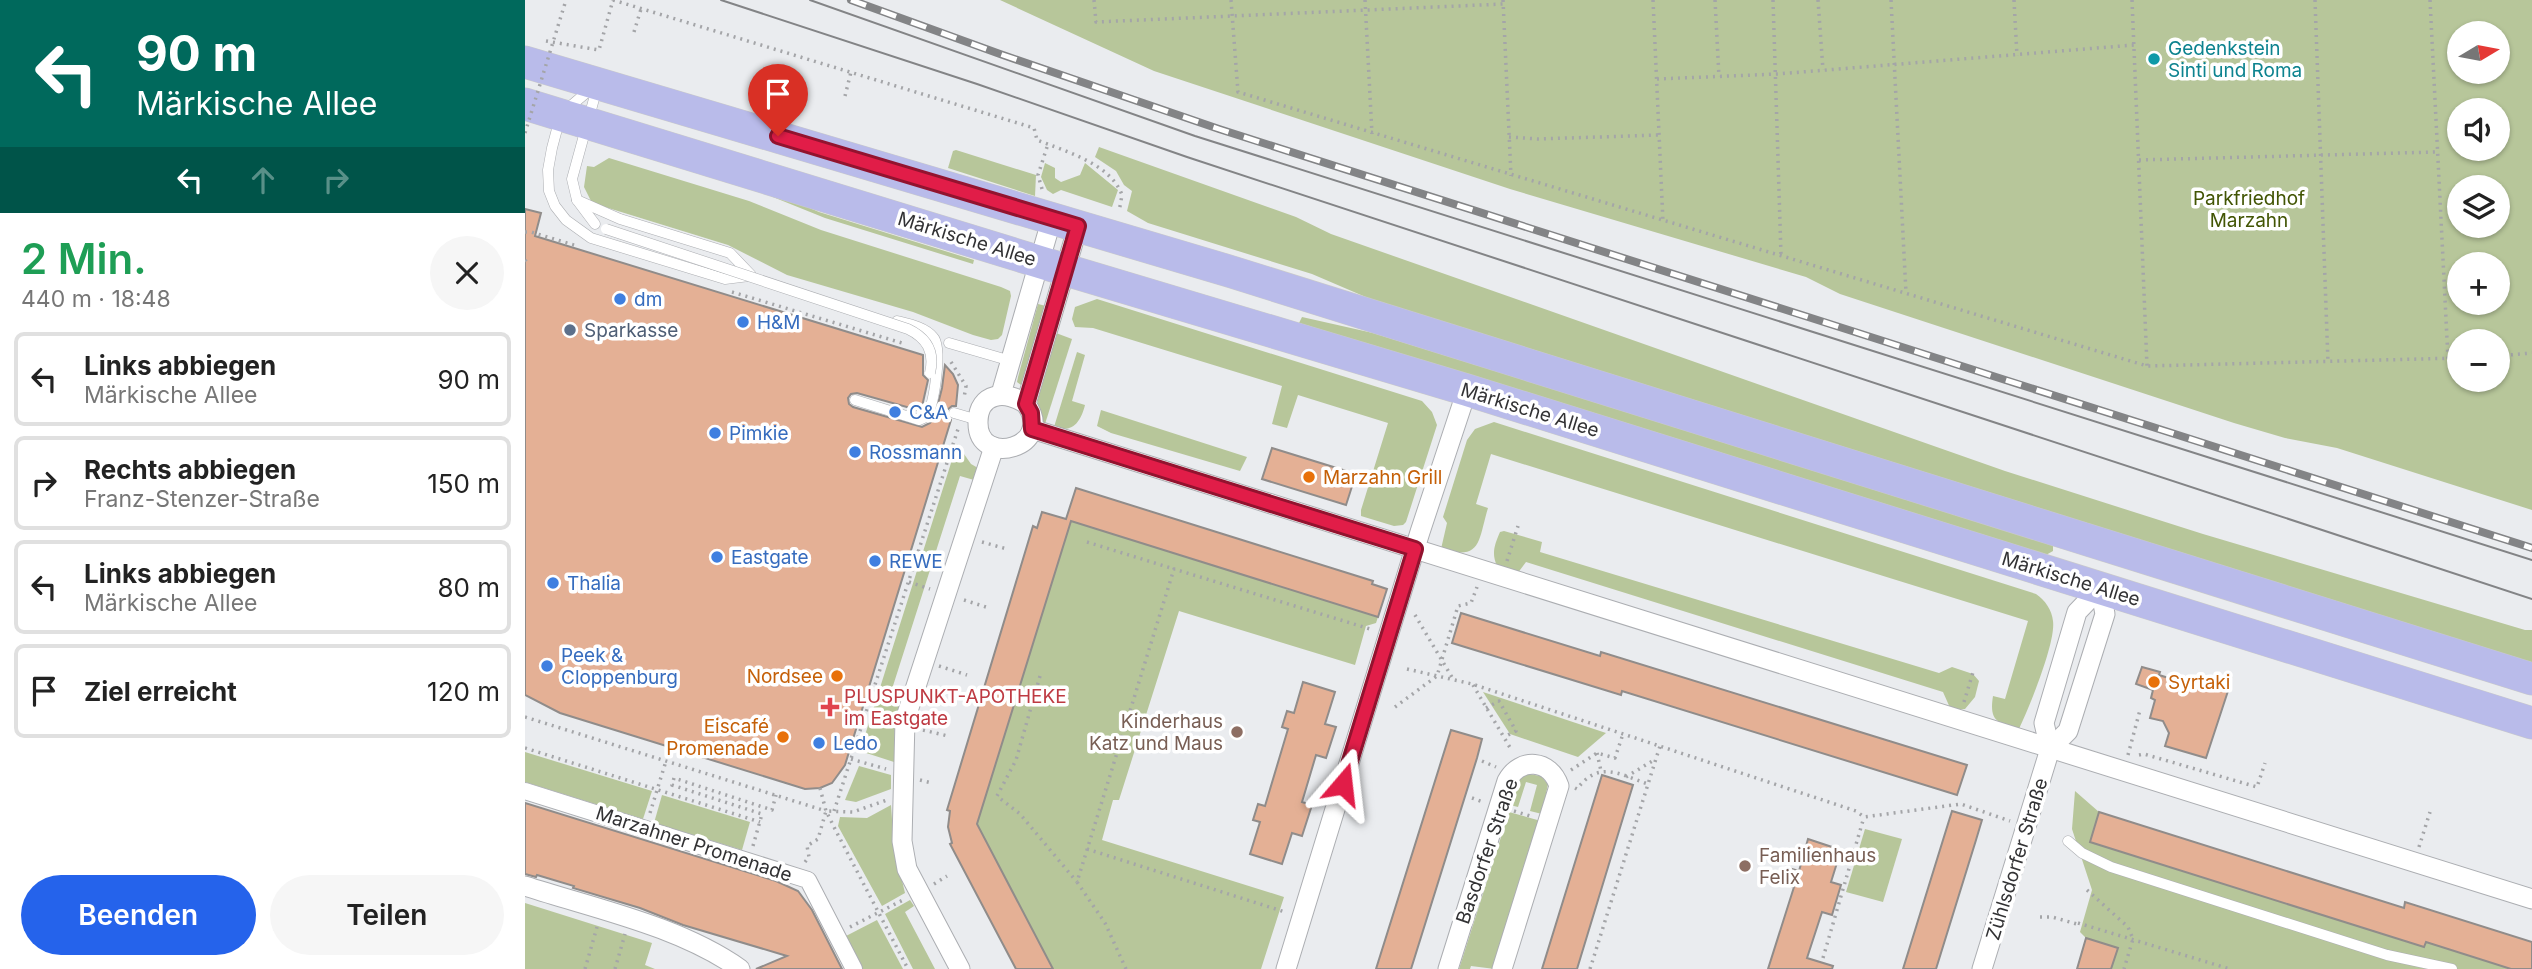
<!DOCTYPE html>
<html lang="de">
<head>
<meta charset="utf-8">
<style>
	body { margin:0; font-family:Inter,sans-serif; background:#f6f6f6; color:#222; height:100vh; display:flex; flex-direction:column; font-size:26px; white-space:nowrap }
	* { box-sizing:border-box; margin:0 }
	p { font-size:23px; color:#767676 }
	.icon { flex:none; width:38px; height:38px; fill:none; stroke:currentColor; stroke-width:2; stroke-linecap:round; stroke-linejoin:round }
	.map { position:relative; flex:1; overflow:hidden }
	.drawer { display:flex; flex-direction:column; background:#fff; width:525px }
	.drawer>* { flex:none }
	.hud { background:#00695c; color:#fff; overflow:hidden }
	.needle { width:46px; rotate:80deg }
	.controls { position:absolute; left:1922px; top:21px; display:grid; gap:14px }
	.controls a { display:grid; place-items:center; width:63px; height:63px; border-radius:50%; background:#fff; box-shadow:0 2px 5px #0004; font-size:35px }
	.pin { position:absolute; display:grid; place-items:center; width:60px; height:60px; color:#fff; margin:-72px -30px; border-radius:50% 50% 50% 0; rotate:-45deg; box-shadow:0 0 7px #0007 }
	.pin .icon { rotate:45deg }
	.me { position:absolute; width:77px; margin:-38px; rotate:17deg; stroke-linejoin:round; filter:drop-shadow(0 0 5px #0008) }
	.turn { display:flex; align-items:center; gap:24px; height:147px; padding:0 21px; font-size:32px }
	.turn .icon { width:91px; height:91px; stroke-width:2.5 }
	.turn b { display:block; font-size:49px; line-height:60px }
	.lanes { display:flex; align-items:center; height:66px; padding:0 21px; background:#0003; justify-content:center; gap:35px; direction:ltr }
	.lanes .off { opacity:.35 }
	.round { display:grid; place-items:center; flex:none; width:74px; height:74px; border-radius:37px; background:#f6f6f6 }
	.summary { display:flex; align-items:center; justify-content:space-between; height:119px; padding:0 21px }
	h1 { font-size:42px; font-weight:600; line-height:52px; color:#1e9e55 }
	.cta { display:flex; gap:14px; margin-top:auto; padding:14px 21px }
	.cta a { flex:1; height:80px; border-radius:42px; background:#2563eb; color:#fff; font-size:28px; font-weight:600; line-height:80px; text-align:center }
	.cta a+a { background:#f6f6f6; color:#222 }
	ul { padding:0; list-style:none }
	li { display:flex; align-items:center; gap:21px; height:94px; margin:0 14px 10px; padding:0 7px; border:4px solid #e0e0e0; border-radius:10px }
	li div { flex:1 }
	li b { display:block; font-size:26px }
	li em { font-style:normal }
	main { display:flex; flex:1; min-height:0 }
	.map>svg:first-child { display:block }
	.green { fill:#b7c69a; fill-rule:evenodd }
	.building { fill:#e4b095; stroke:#908c8a; stroke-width:2 }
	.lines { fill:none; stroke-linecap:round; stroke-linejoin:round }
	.service-casing { stroke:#acaeb2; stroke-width:11 }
	.pedestrian-casing { stroke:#acaeb2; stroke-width:18 }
	.minor-casing { stroke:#acaeb2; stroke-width:21 }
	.primary-casing { stroke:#cacaca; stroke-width:33 }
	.path { stroke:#a4a5a8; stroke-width:3.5; stroke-dasharray:2 5; stroke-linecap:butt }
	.service { stroke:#fff; stroke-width:10 }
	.pedestrian { stroke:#fff; stroke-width:16 }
	.minor { stroke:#fff; stroke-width:19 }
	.primary { stroke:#b9bbea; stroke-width:32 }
	.tram { stroke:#838486; stroke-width:2 }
	.rail-casing { stroke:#838486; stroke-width:8 }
	.rail { stroke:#fff; stroke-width:5; stroke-dasharray:16; stroke-linecap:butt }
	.service-bridge-casing { stroke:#acaeb2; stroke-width:11; stroke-linecap:butt }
	.path-bridge { stroke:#a4a5a8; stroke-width:3.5; stroke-dasharray:2 5; stroke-linecap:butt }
	.service-bridge { stroke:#fff; stroke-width:10 }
	.route-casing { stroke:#92132f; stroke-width:18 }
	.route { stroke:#e11d48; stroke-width:12 }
	.culture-dot { fill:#0f9aa8; stroke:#fff; stroke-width:2.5 }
	.shop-dot { fill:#3f7fe0; stroke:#fff; stroke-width:2.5 }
	.service-dot { fill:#5c6f8a; stroke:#fff; stroke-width:2.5 }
	.food-dot { fill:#e8710a; stroke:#fff; stroke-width:2.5 }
	.health-dot { fill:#e0444e; stroke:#fff; stroke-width:2.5 }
	.education-dot { fill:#8d6e63; stroke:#fff; stroke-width:2.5 }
	.labels { text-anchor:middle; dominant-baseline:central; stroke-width:7; stroke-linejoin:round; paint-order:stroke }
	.culture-label { font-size:19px; fill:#0d838f; stroke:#fff; text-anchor:start }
	.park-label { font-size:19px; fill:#425504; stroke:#fff }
	.street-label { font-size:19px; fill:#323234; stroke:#fff }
	.shop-label { font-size:19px; fill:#366cbe; stroke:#fff; text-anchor:start }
	.service-label { font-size:19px; fill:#4e5e75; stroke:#fff; text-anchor:start }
	.food-label { font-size:19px; fill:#c56008; stroke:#fff; text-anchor:start }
	.health-label { font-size:19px; fill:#be3a42; stroke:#fff; text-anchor:start }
	.education-label { font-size:19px; fill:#785e54; stroke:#fff; text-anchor:end }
</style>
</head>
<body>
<main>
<section class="drawer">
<div class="hud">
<div class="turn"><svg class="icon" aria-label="left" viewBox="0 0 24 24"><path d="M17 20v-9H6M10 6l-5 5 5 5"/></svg><div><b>90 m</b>Märkische Allee</div></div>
<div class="lanes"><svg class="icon" aria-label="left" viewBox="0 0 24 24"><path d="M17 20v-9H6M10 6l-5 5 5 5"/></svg><svg class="icon off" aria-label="ahead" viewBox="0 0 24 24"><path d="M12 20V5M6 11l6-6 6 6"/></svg><svg class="icon off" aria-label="right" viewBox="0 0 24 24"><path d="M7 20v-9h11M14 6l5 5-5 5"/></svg></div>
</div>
<div class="summary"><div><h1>2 Min.</h1><p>440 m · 18:48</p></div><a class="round"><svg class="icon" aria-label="close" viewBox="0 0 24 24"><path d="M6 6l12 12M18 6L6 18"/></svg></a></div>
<ul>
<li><svg class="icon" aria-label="left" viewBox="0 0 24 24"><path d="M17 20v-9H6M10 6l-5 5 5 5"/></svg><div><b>Links abbiegen</b><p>Märkische Allee</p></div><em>90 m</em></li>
<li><svg class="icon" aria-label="right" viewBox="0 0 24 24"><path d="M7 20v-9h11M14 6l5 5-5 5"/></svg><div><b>Rechts abbiegen</b><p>Franz-Stenzer-Straße</p></div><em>150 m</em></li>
<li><svg class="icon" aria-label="left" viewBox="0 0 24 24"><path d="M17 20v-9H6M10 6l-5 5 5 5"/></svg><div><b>Links abbiegen</b><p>Märkische Allee</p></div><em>80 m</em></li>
<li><svg class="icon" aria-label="arrive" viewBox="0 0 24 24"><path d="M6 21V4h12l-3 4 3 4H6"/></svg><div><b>Ziel erreicht</b></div><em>120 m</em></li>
</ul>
<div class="cta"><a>Beenden</a><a>Teilen</a></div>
</section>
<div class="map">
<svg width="2007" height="969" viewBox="0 0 2007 969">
	<rect width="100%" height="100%" fill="#eaecef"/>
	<g class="green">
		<path d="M475 0H2007V510L1812 448 1760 438 1709 423 1315 294 1281 277 985 189 629 71ZM1934 33H1972V72H1934ZM1934 110H1972V149H1934ZM1934 187H1972V226H1934ZM1934 264H1972V303H1934ZM1934 341H1972V380H1934Z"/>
		<polygon points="574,147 771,217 806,234 1480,471 1678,534 2000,630 2007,630 2007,664 843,298 787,274 623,223 602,211 607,191 599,185 591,171 570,157"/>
		<polygon points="431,150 511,175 510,196 423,168 428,151"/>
		<polygon points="84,158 224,201 296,230 476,287 485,291 486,296 477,335 473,339 466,340 448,335 388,312 262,275 203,245 67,203 59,187 62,166 69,167"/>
		<polygon points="520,163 530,168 530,178 536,182 555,175 560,163 593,190 587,207 536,190 528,194 522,190 516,177"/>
		<polygon points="238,193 257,196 294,212 449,260 448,264 300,218"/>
		<polygon points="572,299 897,401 907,412 912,425 881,522 878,525 869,526 836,516 836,510 863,423 773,395 762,428 747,424 757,386 568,328 550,327 547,319 550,307"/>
		<polygon points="513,304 521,306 500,384 496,385 492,382 493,377"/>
		<polygon points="777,317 848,333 1522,541 1528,545 1528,551 1521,555 774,323"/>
		<path d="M531 333 547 339 520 424C512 417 512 409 513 399Z"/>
		<path d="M552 352 560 355 547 401 560 405C556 421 548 434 529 427Z"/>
		<polygon points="576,410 722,457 715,471 586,433 572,426"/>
		<path d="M969 422 1511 594C1520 600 1527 610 1528 621 1531 642 1504 708 1494 729 1472 723 1464 721 1468 696L1480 699 1503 621 966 454 951 504 963 508C953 541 957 561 916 549L922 523 918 517 942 440 950 429Z"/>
		<polygon points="432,444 446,464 453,468 449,480 435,476 367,689 378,692 370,722 369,762 335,751"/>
		<polygon points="546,521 697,568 713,570 712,573 853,617 851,623 841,626 830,665 654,611 594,800 588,800 577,840 759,897 736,969 528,969 513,946 515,944 454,828 451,830 450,819 483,725"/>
		<path d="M979 531 1017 542 1015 552 1414 673 1427 667 1448 674 1454 681 1450 697 1440 709 1426 710 1418 692 1001 562 992 574 972 566C966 553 970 544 975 532Z"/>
		<polygon points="958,692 1081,733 1053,757 985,734"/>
		<polygon points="0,752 127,791 118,819 0,782"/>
		<polygon points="334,766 366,775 366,789 331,802 320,800"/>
		<path d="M1003 774 1016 776 1023 784 1017 814 1005 811 1012 785 1001 782 993 807 985 805C989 793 991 778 1003 774Z"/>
		<polygon points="1550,791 1574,812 1565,842 1899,947 1901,942 1987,969 1586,969 1592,948 1561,938 1555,932 1567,890 1547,829"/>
		<polygon points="137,795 225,822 217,850 129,823"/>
		<polygon points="366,805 369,847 380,893 357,906 313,826 315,817 342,818"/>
		<polygon points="984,812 1016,821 970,969 946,966 945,969 934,969"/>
		<polygon points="1340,829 1377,839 1358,902 1321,892"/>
		<polygon points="385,900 389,906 380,912 410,969 388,969 360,914"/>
		<polygon points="0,903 127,943 120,965 130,969 0,969"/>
		<polygon points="352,920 378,969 338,969 321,936"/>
	</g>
	<g class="building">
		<polygon points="0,209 16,213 10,236 398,355 398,375 403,380 396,411 332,393 326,394 323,398 324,404 328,407 397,427 405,423 410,416 417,388 420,365 428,374 433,385 431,406 427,406 422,410 422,415 426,420 320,765 307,783 295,788 280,789 35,713 0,695"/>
		<polygon points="747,448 831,474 821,505 737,479"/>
		<polygon points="551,488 848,581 847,584 862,589 853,617 546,521 452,824 528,969 491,969 425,844 427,843 423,827 425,811 422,810 508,526 512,528 517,512 541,519"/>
		<polygon points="936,613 1075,656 1076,652 1442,765 1432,795 1097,691 1096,695 927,643"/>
		<polygon points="1617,667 1635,672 1634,675 1683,690 1685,685 1703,691 1681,758 1640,746 1644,733 1638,721 1625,718 1630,700 1626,698 1628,690 1611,684"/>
		<polygon points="778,682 810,692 800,724 811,727 801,758 791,755 777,802 787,805 777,836 767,833 757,864 725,854 735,822 728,820 733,804 740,806 763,729 757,727 762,711 769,713"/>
		<polygon points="926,730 957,739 952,758 886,969 851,969"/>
		<polygon points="1077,775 1108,785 1052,969 1017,969"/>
		<polygon points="0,803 251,881 273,891 287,910 317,969 231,969 262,956 158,925 115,908 48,888 49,886 12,875 11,877 0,874"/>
		<polygon points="1427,811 1457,820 1451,840 1411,969 1378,969"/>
		<polygon points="1574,812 1879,908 1880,902 2007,942 2007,969 1986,969 1901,942 1899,947 1565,842"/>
		<polygon points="1283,839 1316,850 1306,882 1316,885 1307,915 1297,912 1282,958 1308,966 1307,969 1243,969 1269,887 1263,885 1267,869 1274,871"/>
		<polygon points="1561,938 1593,948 1586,969 1552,969"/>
	</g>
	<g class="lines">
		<defs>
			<g id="service">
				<polyline points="67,88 36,114 27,148 23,170 24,191 30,206 41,220 66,238 200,279 224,276"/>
				<polyline points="52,200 95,219 205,253 226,275"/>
				<polyline points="70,224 52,200 47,179 72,88"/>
				<polyline points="424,343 486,361"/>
				<path d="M330 400 394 420C398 418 400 419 403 414 409 401 418 347 408 337 400 327 384 324 372 321"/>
				<polyline points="429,413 453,420"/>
				<polyline points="1543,841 1557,853 1586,867 1862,955 1927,969"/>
			</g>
			<polyline id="pedestrian" points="0,791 283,880 329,969"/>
			<g id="minor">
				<polyline points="476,394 527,218"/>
				<path d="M501 404C482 390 453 392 453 422 452 469 532 447 501 404L553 226"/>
				<polyline points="507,429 2007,899"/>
				<polyline points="1525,749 1543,731 1580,614 1575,588"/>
				<path d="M0 886C71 909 154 926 215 969"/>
				<polyline points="435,969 382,869 377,841 380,720 469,447"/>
				<polyline points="761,969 895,532 942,390"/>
				<path d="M923 969 982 781C995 757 1025 759 1034 786L977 969"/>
				<polyline points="1457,969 1525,749 1519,723 1552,612 1575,588"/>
			</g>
			<g id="primary">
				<polyline points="0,62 707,272 2007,679"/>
				<polyline points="0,104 541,270 942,390 2007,723"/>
			</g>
		</defs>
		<use href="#service" class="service-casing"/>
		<use href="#pedestrian" class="pedestrian-casing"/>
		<use href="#minor" class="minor-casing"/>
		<use href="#primary" class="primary-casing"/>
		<g class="path">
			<path d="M88 0 509 128 512 140C540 151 586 164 597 195L594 212"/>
			<polyline points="569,0 571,22 978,4"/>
			<polyline points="706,0 713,92 1622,366 1934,358"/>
			<polyline points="840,0 847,134"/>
			<polyline points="978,0 986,176"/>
			<polyline points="1128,0 1138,222"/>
			<polyline points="1190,0 1194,77"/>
			<polyline points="1248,0 1256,255"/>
			<polyline points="1293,0 1298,70"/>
			<polyline points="1366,0 1381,293"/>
			<polyline points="1489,0 1492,56"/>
			<polyline points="1607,0 1622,366"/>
			<polyline points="1790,0 1803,363"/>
			<polyline points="1905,0 1923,359"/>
			<polyline points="109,32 116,9"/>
			<polyline points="21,41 74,50 88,0"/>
			<polyline points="1132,79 1252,74 1609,45"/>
			<polyline points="320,96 326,72"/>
			<polyline points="984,137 1013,139 1134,135"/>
			<polyline points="1614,160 1912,152"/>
			<polyline points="517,189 513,175 523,144"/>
			<polyline points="0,232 6,232 52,246"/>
			<polyline points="0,260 4,265"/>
			<polyline points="207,292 377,343"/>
			<polyline points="1972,356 2007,353"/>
			<polyline points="426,362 441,386 439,398"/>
			<polyline points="457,542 482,549"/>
			<polyline points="562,542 649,569"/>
			<polyline points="982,561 993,526"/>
			<polyline points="384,582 405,589"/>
			<polyline points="439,600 464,608"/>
			<polyline points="890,615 928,679"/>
			<polyline points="414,666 442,675"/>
			<polyline points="882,669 947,684 1331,811 1339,817 1436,804 1485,821"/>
			<polyline points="515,676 491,760 472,796 495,814 552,882"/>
			<polyline points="948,685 987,751"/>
			<polyline points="1439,702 1449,669"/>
			<polyline points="870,707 912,676 933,606 946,603 952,587"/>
			<polyline points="961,708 974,701 991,731 979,737"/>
			<polyline points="0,717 301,811"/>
			<polyline points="398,730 423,736"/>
			<polyline points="0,748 235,822"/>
			<polyline points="1072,753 1076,771"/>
			<polyline points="1603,755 1615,710"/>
			<polyline points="1614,755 1619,754 1732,787 1740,763"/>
			<polyline points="326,759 361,769"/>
			<polyline points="957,761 971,767"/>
			<polyline points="1046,770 1072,753 1090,758 1098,734"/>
			<polyline points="1101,777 1129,760"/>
			<polyline points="395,780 407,783"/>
			<polyline points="295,788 301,811 311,831 383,969"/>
			<path d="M1050 788 1052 789C1074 760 1094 774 1123 784"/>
			<polyline points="947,798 958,802"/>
			<polyline points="309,811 434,426"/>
			<polyline points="989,811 1005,816"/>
			<polyline points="125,813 141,761"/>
			<polyline points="228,846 237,814 147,785 149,778 247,810 251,795"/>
			<polyline points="1894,847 1905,812"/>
			<polyline points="562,849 760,912"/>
			<polyline points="280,862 284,857 282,846 293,839 301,811 328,812 362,800"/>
			<polyline points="409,884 422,876"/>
			<polyline points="1562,890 1603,927 1608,939 1599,969"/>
			<polyline points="1515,917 1527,917 1552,924"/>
			<polyline points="1553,923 1705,969"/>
			<polyline points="325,927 378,900"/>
			<polyline points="1298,958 1339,817"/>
			<polyline points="60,969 72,927"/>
			<polyline points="90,969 100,934"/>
			<polyline points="601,969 580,923 552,882 649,569 845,629"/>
			<polyline points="1065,969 1135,746"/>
		</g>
		<use href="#service" class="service"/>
		<use href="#pedestrian" class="pedestrian"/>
		<use href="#minor" class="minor"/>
		<use href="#primary" class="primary"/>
		<g class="tram">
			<polyline points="196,0 452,84 662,157 2007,599"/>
			<polyline points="285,0 670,136 2007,560"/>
		</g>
		<defs>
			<polyline id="rail" points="326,0 475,54 694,129 2007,548"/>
		</defs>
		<use href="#rail" class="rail-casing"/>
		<use href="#rail" class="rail"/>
		<defs>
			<path id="service-bridge" d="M81 229 383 329C402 338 410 352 405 373"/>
		</defs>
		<use href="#service-bridge" class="service-bridge-casing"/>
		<polyline class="path-bridge" points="0,133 41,0"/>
		<use href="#service-bridge" class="service-bridge"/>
	</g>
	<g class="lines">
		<defs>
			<polyline id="route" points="253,136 553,226 501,404 506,413 507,429 890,549 818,784"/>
		</defs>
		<use href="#route" class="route-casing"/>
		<use href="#route" class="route"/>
	</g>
	<circle class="culture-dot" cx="1629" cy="59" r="7"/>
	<g class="shop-dot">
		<circle cx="95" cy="299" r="7"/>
		<circle cx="218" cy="322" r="7"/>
		<circle cx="370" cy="412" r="7"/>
		<circle cx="190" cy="433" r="7"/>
		<circle cx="330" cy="452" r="7"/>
		<circle cx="192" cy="557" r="7"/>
		<circle cx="350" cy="561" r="7"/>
		<circle cx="28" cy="583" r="7"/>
		<circle cx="22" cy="666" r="7"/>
		<circle cx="294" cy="743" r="7"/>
	</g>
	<circle class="service-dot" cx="45" cy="330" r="7"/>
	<g class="food-dot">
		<circle cx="784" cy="477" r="7"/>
		<circle cx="312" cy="676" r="7"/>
		<circle cx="1629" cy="682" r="7"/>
		<circle cx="258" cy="737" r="7"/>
	</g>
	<path class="health-dot" d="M301.5 696.5h7v7h7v7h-7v7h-7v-7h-7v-7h7z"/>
	<g class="education-dot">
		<circle cx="712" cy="732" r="7"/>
		<circle cx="1220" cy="866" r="7"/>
	</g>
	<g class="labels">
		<g class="culture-label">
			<text x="1643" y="48">Gedenkstein<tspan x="1643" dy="22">Sinti und Roma</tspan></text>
		</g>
		<g class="park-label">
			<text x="1724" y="198">Parkfriedhof<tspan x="1724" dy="22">Marzahn</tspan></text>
		</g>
		<g class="street-label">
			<text transform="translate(442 239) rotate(17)">Märkische Allee</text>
			<text transform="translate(1005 410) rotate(17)">Märkische Allee</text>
			<text transform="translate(1546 579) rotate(17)">Märkische Allee</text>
			<text transform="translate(169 844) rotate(18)">Marzahner Promenade</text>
			<text transform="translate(962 851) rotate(-71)">Basdorfer Straße</text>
			<text transform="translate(1492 859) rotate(-73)">Zühlsdorfer Straße</text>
		</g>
		<g class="shop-label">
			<text x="109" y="299">dm</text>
			<text x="232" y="322">H&amp;M</text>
			<text x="384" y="412">C&amp;A</text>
			<text x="204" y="433">Pimkie</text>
			<text x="344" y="452">Rossmann</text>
			<text x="206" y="557">Eastgate</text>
			<text x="364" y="561">REWE</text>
			<text x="42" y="583">Thalia</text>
			<text x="36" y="655">Peek &amp;<tspan x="36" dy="22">Cloppenburg</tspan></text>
			<text x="308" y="743">Ledo</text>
		</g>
		<g class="service-label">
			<text x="59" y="330">Sparkasse</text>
		</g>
		<g class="food-label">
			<text x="798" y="477">Marzahn Grill</text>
			<text x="298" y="676" text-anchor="end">Nordsee</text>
			<text x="1643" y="682">Syrtaki</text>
			<text x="244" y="726" text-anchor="end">Eiscafé<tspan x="244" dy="22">Promenade</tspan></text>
		</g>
		<g class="health-label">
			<text x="319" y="696">PLUSPUNKT-APOTHEKE<tspan x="319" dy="22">im Eastgate</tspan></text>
		</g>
		<g class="education-label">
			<text x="698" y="721">Kinderhaus<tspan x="698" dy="22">Katz und Maus</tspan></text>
			<text x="1234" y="855" text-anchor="start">Familienhaus<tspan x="1234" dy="22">Felix</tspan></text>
		</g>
	</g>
</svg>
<div class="controls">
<a><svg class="needle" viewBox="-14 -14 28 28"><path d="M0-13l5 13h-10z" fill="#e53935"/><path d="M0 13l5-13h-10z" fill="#767676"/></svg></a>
<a><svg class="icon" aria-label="sound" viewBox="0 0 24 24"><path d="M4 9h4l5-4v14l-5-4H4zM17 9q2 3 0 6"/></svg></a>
<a><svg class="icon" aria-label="layers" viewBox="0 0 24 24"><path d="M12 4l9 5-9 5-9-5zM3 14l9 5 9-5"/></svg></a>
<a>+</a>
<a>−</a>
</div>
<div class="pin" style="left:253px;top:136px;background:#d93025"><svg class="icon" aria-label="arrive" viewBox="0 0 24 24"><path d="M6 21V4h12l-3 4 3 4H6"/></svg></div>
<svg class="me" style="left:818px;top:784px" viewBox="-20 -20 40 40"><path d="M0-17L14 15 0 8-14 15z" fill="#e11d48" stroke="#fff" stroke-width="4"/></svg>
</div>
</main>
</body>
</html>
